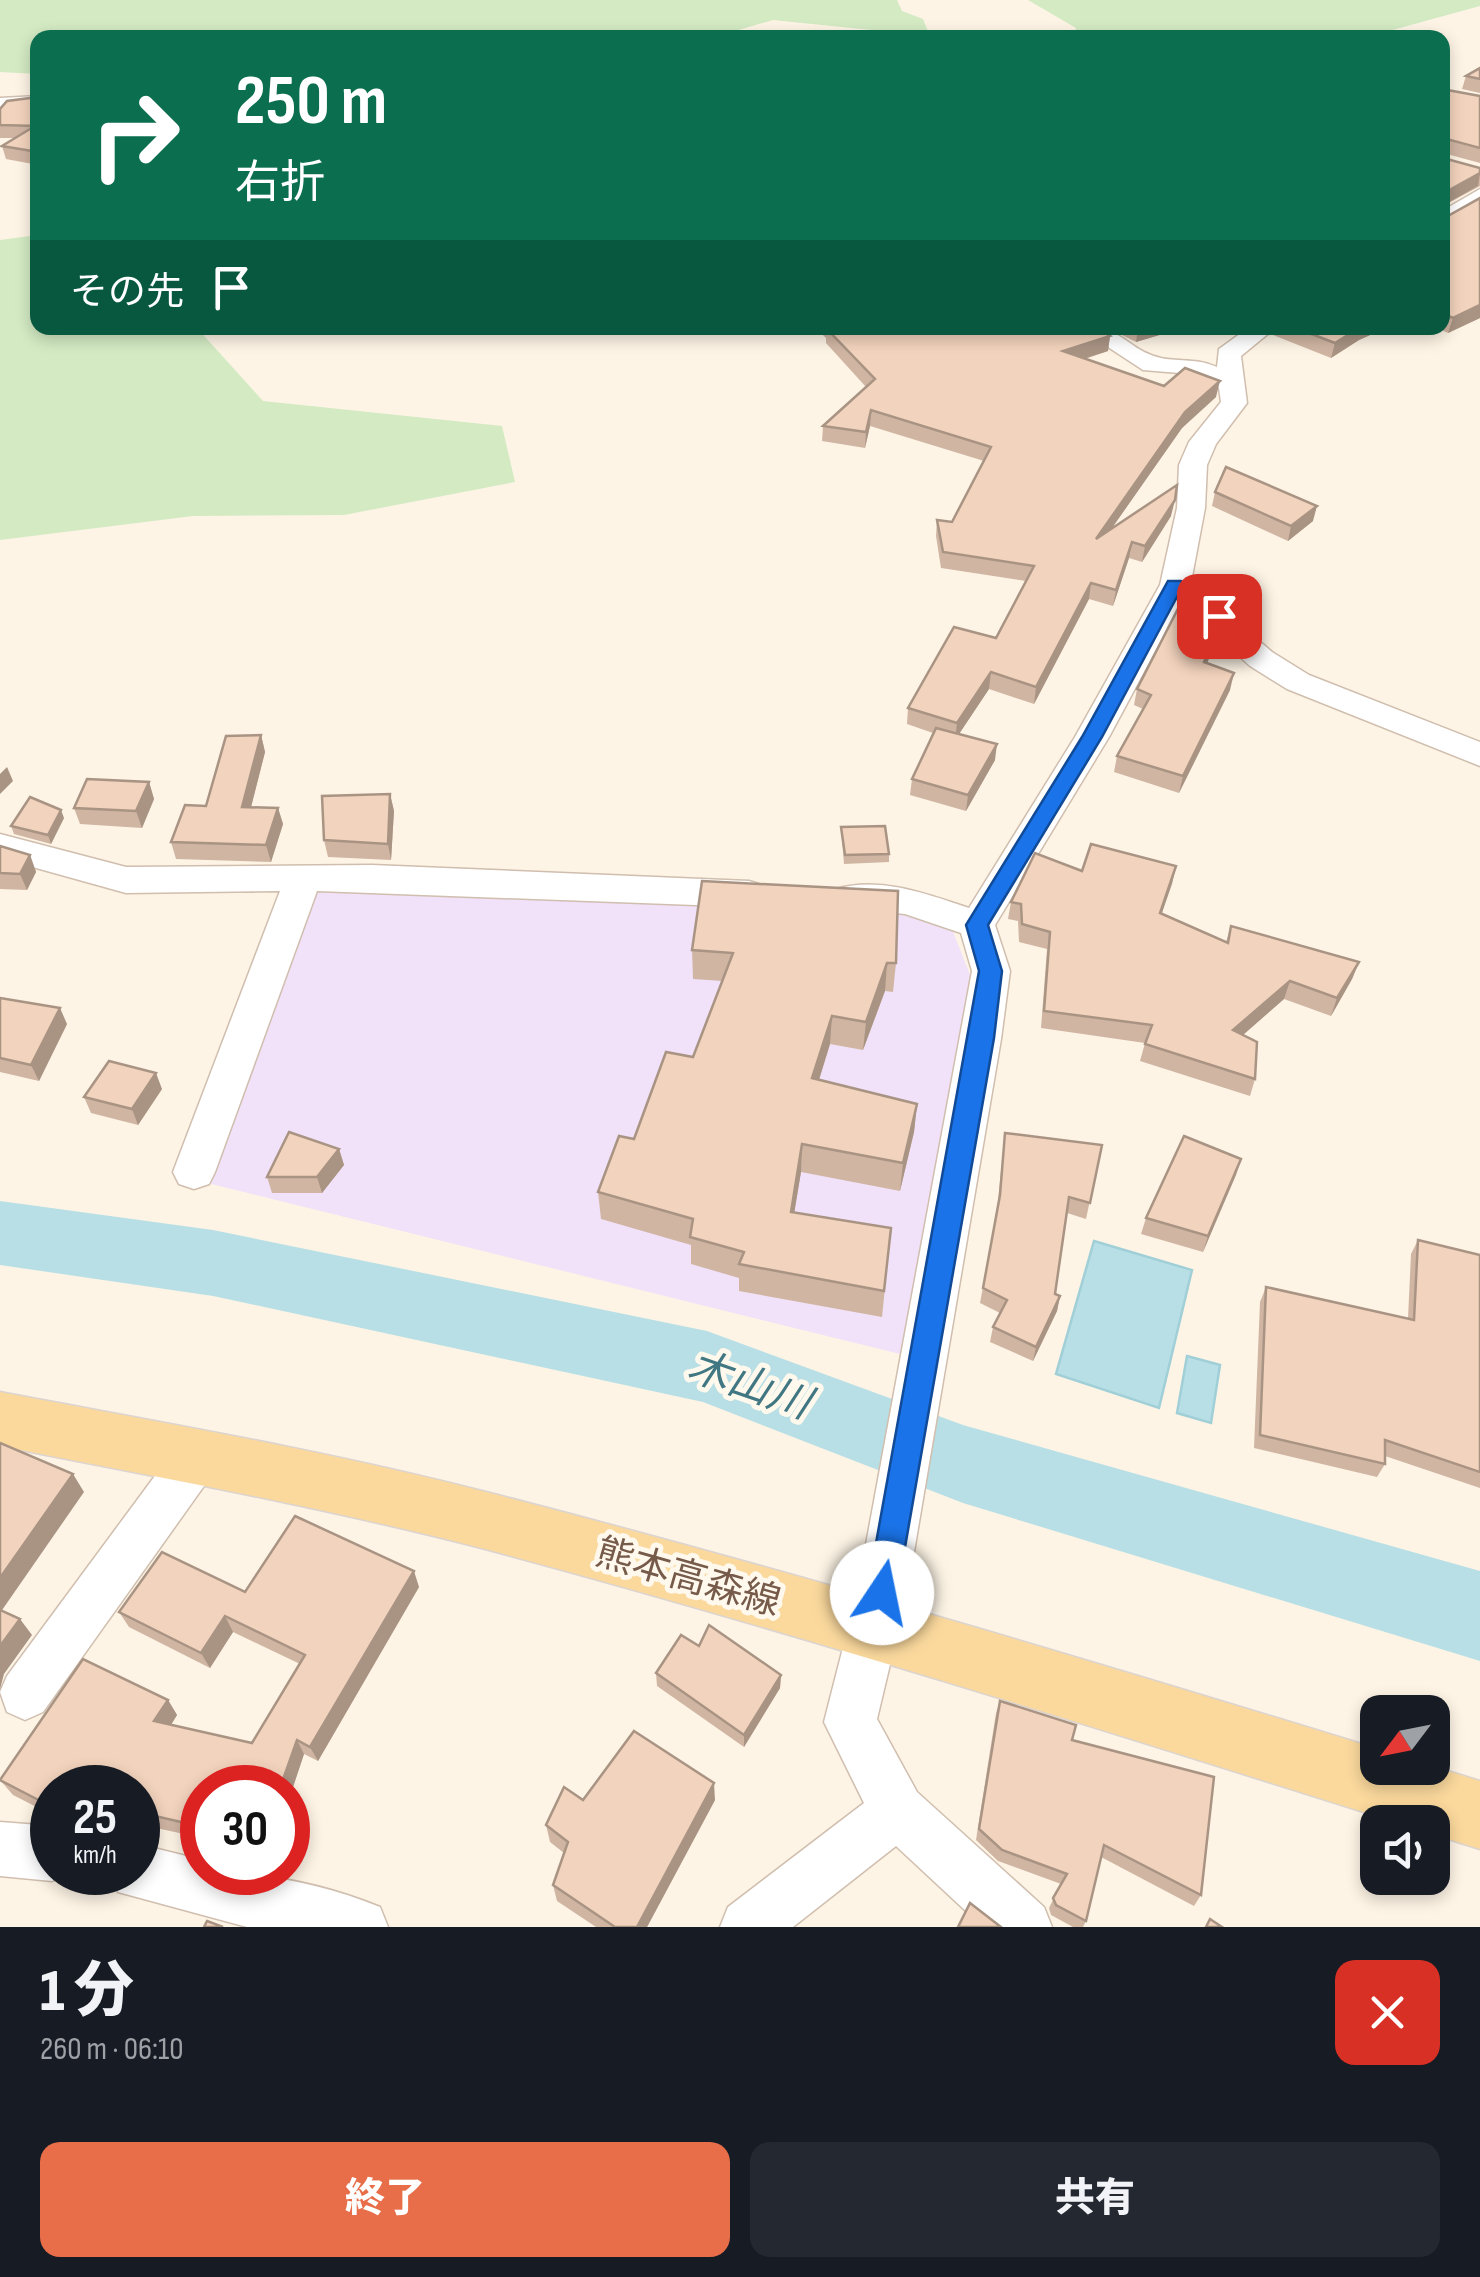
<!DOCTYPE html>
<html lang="ja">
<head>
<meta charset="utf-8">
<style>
	body { margin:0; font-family:"Sofia Sans Condensed","Noto Sans JP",sans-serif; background:#242831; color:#f1f3f6; height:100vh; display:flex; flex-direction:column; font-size:38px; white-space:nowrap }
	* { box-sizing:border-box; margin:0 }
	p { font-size:32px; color:#9ea1a6 }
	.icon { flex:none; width:55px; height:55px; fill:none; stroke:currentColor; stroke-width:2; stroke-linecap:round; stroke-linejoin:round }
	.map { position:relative; height:1927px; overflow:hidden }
	.side { display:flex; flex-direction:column; background:#171b24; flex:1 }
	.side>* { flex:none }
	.hud { position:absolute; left:30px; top:30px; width:1420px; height:305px; border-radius:20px; box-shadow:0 5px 15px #0003; background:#0b6e4f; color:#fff; overflow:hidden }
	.needle { width:65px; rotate:238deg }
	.fabs { position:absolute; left:1360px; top:1695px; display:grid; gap:20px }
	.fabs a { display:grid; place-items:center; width:90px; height:90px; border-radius:20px; background:#171b24; box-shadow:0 5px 15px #0003; font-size:50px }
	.speed { position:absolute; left:30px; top:1765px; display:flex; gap:20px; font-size:50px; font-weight:700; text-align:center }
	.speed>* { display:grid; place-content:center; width:130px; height:130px; border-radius:50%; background:#171b24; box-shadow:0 5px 15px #0003; line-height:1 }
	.speed small { font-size:25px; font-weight:400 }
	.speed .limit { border:15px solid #d22; background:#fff; color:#111 }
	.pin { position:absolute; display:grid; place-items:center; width:85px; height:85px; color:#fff; margin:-42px; border-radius:20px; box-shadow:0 5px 15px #0006 }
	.me { position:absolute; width:110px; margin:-55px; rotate:11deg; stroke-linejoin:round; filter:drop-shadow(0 0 8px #0008) }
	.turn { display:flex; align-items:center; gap:35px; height:210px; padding:0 40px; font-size:45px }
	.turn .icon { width:130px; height:130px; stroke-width:2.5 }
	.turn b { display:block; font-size:70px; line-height:85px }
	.then { display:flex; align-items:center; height:95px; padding:0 40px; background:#0003; gap:20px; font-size:38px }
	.round { display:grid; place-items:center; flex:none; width:105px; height:105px; border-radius:20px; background:#242831 }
	.overview { display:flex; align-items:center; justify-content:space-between; height:170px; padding:0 40px }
	h1 { font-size:60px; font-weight:800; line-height:75px }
	.cta { display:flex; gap:20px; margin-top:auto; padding:20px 40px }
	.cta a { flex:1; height:115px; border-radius:20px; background:#e76e49; color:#fff; font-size:40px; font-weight:800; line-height:115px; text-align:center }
	.cta a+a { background:#242831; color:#f1f3f6 }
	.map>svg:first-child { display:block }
	.education { fill:#f1e2f9 }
	.green { fill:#d3eac3 }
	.water { fill:#b9dfe6; stroke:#a0cfd8; stroke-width:2.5 }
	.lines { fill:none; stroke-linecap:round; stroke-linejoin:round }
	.river { fill:#b9dfe6; fill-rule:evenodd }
	.minor-casing { stroke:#d0beae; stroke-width:3 }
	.major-casing { stroke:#dbd4d0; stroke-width:3 }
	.minor { fill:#fff; fill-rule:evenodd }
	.major { fill:#fbd99d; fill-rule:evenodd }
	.wall { fill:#d0b5a3 }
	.shaded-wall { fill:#a99484 }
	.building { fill:#f2d3bd; stroke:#a99484; stroke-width:2.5 }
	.route { fill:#1a73e8; stroke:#114b97; stroke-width:2.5 }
	.labels { text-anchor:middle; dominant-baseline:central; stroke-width:10; stroke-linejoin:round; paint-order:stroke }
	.near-street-label { font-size:38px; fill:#765a4a; stroke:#fff8ec }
	.near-water-label { font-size:42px; font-style:italic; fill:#407783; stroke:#fff8ec }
</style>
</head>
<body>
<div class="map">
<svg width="1480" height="1927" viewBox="0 0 1480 1927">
	<rect width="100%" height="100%" fill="#fdf4e5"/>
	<polygon class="education" points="307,883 907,909 952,929 974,985 900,1354 211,1184"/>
	<g class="green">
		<polygon points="0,0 897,0 902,11 923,19 930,36 773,20 711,38 38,38 37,74 0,72"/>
		<polygon points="1028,0 1480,0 1480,6 1389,31 1403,37 1073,38 1076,28"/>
		<polygon points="37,235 38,328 197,328 263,401 502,426 515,482 344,515 193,516 0,540 0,240"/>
	</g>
	<g class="water">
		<polygon points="1094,1241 1192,1270 1159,1408 1056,1374"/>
		<polygon points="1187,1356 1220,1365 1211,1423 1177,1413"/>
	</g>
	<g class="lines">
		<polygon class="river" points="0,1201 213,1230 707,1331 963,1425 1480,1571 1480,1661 963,1503 703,1402 213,1296 0,1265"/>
		<defs>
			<g id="minor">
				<polygon points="38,96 38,108 0,110 0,98"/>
				<polygon points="1480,189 1480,206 1442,228 1442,211"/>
				<path d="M1079 328C1124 325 1126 350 1161 358 1181 362 1197 358 1217 367L1219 349 1248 328H1275L1241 356 1247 403 1216 444 1207 465 1205 508 1191 582 1272 652 1309 675 1480 742V766L1287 689 1250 666 1181 603 1109 737 995 925 1010 971 1001 1039 907 1593 877 1719 917 1792 1044 1907 1052 1927H983L896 1846 793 1927H720L728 1907 864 1803 824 1722 857 1593 972 971 961 933 905 914 836 907 831 898 836 889C880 876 927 894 969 908L1075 737 1160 585 1177 508 1179 465 1189 442 1221 402 1219 388 1191 374 1143 370Z"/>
				<polygon points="0,834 126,867 372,865 749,881 762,885 767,894 762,903 749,907 317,891 215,1172 209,1184 194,1189 179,1184 173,1172 280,891 126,893 0,858"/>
				<polygon points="197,1435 214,1442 221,1457 214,1472 43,1712 25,1720 7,1712 0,1692 7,1676 180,1442"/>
				<polygon points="0,1822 52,1826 52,1872 71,1872 52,1881 0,1876"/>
				<path d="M138 1844 202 1860V1872C262 1872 324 1884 380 1907L388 1927H247L118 1892 111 1872H138Z"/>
			</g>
			<path id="major" d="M0 1392C164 1423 328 1451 490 1493 788 1570 1083 1658 1378 1749V1768L1432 1766 1480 1781V1849L1432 1834V1822H1395C1095 1727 794 1632 489 1550 328 1508 163 1478 0 1446Z"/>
		</defs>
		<use href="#minor" class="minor-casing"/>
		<use href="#major" class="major-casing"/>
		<use href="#minor" class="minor"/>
		<use href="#major" class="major"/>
	</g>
	<g class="wall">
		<polygon points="1480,68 1480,93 1462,89 1466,76"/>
		<polygon points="1442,89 1480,96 1480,163 1443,153 1443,158 1480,168 1480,186 1445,205 1446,217 1480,318 1448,333 1437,328 1442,328"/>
		<polygon points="38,97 38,165 6,159 2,146 15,138 0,138 0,109"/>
		<polygon points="816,328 1097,328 1110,336 1108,351 1085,359 1164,386 1216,397 1182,428 1112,528 1171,516 1142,562 1129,558 1113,606 1089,599 1034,704 989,689 959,734 995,760 966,811 910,795 912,779 933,733 907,724 908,708 996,638 1026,581 941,568 936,536 937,520 952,522 984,461 870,426 865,448 822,441 823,426 866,387 826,343 826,338"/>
		<polygon points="1108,328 1183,328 1136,342"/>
		<polygon points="1274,328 1386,328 1359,340 1331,358 1273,335"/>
		<polygon points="1215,492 1313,521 1288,541 1212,506"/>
		<polygon points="1217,641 1207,663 1230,690 1179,793 1114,772 1117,756 1143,709 1134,705 1137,689"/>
		<polygon points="261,735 265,752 251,807 278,808 283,824 271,862 176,859 171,842 206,806"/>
		<polygon points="149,782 154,799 142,828 80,824 74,808"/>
		<polygon points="390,794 394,811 391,860 328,857 324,840"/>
		<polygon points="64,818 51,844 14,834 11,826"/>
		<polygon points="841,827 889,854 889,862 844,864"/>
		<polygon points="0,846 30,855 36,872 27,890 0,889"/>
		<polygon points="1176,866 1162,913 1226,942 1231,926 1359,962 1352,979 1331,1016 1284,999 1243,1035 1255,1079 1250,1096 1140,1061 1145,1043 1041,1028 1047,949 1019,942 1018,921 1008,919 1011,902 1082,871"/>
		<polygon points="692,950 896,963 893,992 885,991 863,1050 830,1044 819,1079 917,1104 914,1132 900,1191 801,1172 794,1212 891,1228 882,1317 739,1291 739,1278 691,1264 691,1245 601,1219 598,1192 693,1057 723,981 693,979"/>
		<polygon points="0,998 67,1024 39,1081 0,1072"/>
		<polygon points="162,1089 138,1125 91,1113 84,1097"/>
		<polygon points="1005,1133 1102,1145 1086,1219 1067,1213 1055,1294 1060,1296 1057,1311 1033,1361 990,1342 993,1327 1000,1313 980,1303 997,1210"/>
		<polygon points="339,1149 344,1165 322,1193 272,1193 267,1177"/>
		<polygon points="1241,1159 1203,1252 1141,1234 1146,1218"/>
		<polygon points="1418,1240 1480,1255 1480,1488 1385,1456 1385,1464 1377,1477 1254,1448 1260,1302 1266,1287 1408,1318 1411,1254"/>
		<polygon points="419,1587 318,1761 304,1754 288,1802 288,1788 202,1788 202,1838 138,1824 138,1788 52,1788 52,1815 13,1795 0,1780 168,1700 177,1715 171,1725 252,1743 300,1664 233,1632 210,1668 129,1627 119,1612 245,1592"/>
		<polygon points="699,1646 781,1675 780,1688 744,1747 657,1686 656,1673"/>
		<polygon points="1000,1701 1072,1740 1201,1895 1194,1906 1101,1857 1086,1921 1083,1927 1073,1927 1051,1915 1049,1908 1061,1884 998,1861 976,1840 996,1713"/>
		<polygon points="583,1800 715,1800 647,1927 596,1927 557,1901 553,1885 564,1853 550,1842 546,1825"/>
	</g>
	<g class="shaded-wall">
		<polygon points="1480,173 1478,186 1442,206 1444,193"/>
		<polygon points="1480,305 1480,318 1448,333 1453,318"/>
		<polygon points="1138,328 1183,328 1136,342"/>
		<polygon points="1359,328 1386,328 1359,340 1331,358 1335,343"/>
		<polygon points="1110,336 1108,351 1061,366 1063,351"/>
		<polygon points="1220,381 1216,397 1182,428 1093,555 1096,539 1185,412"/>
		<polygon points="871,410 870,426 865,448 866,432"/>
		<polygon points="1175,500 1171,516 1142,562 1145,546"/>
		<polygon points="1317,506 1313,521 1288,541 1291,526"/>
		<polygon points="1132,542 1129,558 1113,606 1116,590"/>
		<polygon points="1091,583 1089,599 1034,704 1036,687"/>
		<polygon points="1221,625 1217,641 1200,678 1204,662"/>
		<polygon points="991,672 989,689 955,740 957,723"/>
		<polygon points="1234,673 1230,690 1179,793 1183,776"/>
		<polygon points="261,735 265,752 247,823 242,807"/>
		<polygon points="997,744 995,760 966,811 968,795"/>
		<polygon points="7,767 13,781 0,794 0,774"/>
		<polygon points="149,782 154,799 142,828 136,811"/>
		<polygon points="390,794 394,811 391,860 388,844"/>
		<polygon points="278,808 283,824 271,862 266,845"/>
		<polygon points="61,810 64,818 51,844 48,835"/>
		<polygon points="30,855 36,872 27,890 20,874"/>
		<polygon points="1176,866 1172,884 1156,930 1160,913"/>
		<polygon points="1359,962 1352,979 1331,1016 1337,998"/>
		<polygon points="887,963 885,991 863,1050 866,1022"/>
		<polygon points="1290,981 1284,999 1228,1048 1233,1030"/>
		<polygon points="60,1008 67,1024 39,1081 31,1065"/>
		<polygon points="832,1016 830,1044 811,1106 812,1078"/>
		<polygon points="156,1073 162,1089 138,1125 132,1109"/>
		<polygon points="917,1104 914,1132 900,1191 903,1163"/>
		<polygon points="802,1144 801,1172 790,1239 791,1212"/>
		<polygon points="339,1149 344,1165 322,1193 317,1177"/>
		<polygon points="1241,1159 1236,1175 1203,1252 1208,1236"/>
		<polygon points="1060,1296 1057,1311 1033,1361 1036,1347"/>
		<polygon points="73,1474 84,1492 0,1613 0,1578"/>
		<polygon points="414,1571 419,1587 318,1761 310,1747"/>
		<polygon points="225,1616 233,1632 210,1668 201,1653"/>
		<polygon points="20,1619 32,1635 4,1674 0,1689 0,1646"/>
		<polygon points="781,1675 780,1688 744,1747 744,1735"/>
		<polygon points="168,1700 177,1715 164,1736 154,1721"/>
		<polygon points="297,1740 304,1754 288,1802 288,1788 280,1788"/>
		<polygon points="714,1783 715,1800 647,1927 637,1927"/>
	</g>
	<g class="building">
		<polygon points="1480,68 1480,79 1466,76"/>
		<polygon points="1442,89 1480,96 1480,148 1447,139 1442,143"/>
		<polygon points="38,97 38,152 2,146 35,126 0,125 0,109 7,101"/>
		<polygon points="1442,148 1443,158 1480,168 1480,173 1444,193 1446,217 1480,198 1480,305 1453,318 1442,313"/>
		<polygon points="826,328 1097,328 1110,336 1063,351 1164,386 1185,368 1220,381 1185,412 1096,539 1177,485 1175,500 1145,546 1132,542 1116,590 1091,583 1036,687 991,672 957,723 908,708 954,627 996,638 1034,566 943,552 937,520 952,522 991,447 871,410 866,432 823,426 875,379"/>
		<polygon points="1296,328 1359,328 1335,343"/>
		<polygon points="1226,467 1317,506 1291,526 1215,492"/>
		<polygon points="1186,593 1221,625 1204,662 1234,673 1183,776 1117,756 1151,695 1137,689"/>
		<polygon points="936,728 997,744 968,795 912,779"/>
		<polygon points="261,735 242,807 278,808 266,845 171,842 185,805 206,806 226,736"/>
		<polygon points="87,779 149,782 136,811 74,808"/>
		<polygon points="390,794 388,844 324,840 322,796"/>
		<polygon points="30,797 61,810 48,835 11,826"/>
		<polygon points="885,826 889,854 845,855 841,827"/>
		<polygon points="1091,844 1176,866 1160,913 1228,943 1231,926 1359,962 1337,998 1290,981 1233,1030 1257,1042 1255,1079 1145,1044 1152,1025 1044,1011 1050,932 1022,924 1021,904 1011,902 1035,853 1082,871"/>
		<polygon points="0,846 30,855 20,874 0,873"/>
		<polygon points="702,881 898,891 896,963 887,963 866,1022 832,1016 812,1078 917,1104 903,1163 802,1144 791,1212 891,1228 884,1291 739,1264 744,1252 690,1237 693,1219 598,1192 619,1136 634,1139 666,1052 693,1057 733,953 692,950"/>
		<polygon points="0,998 60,1008 31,1065 0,1058"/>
		<polygon points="109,1061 156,1073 132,1109 84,1097"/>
		<polygon points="289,1132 339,1149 317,1177 267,1177"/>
		<polygon points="1005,1133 1102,1145 1090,1203 1069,1197 1055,1294 1060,1296 1036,1347 993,1327 1007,1300 983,1288 1000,1195"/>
		<polygon points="1184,1136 1241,1159 1208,1236 1146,1218"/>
		<polygon points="1418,1240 1480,1255 1480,1472 1385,1440 1385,1464 1260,1435 1266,1287 1414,1320"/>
		<polygon points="0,1443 73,1474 0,1578"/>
		<polygon points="295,1516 414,1571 310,1747 297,1740 280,1788 202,1788 202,1827 138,1812 138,1788 79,1788 73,1784 71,1788 52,1788 52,1807 0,1780 83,1659 168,1700 154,1721 252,1743 305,1655 225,1616 201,1653 119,1612 162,1552 245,1592"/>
		<polygon points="0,1610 20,1619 0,1646"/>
		<polygon points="709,1625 781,1675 744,1735 656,1673 681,1635 699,1646"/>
		<polygon points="1000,1701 1076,1725 1072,1740 1214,1777 1201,1895 1104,1845 1086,1921 1056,1905 1053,1898 1067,1874 1002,1850 979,1829"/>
		<polygon points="634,1731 714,1783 637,1927 615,1927 553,1885 568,1842 546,1825 564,1787 583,1800"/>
		<polygon points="970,1903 1001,1927 958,1927"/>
		<polygon points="1210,1919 1222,1927 1206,1927"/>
		<polygon points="207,1921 223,1927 204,1927"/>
	</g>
	<polygon class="route" points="1168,581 1181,581 1228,616 1212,620 1178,595 1102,737 988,925 1002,971 994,1038 897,1593 893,1604 882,1608 872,1604 867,1593 979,971 966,925 1082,737"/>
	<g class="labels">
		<g class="near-street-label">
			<text transform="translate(688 1578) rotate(16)">熊本高森線</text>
		</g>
		<g class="near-water-label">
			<text transform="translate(749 1386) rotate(19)">木山川</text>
		</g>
	</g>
</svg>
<div class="fabs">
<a><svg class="needle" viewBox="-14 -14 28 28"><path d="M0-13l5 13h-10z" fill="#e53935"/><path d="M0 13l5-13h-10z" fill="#9ea1a6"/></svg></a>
<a><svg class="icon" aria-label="sound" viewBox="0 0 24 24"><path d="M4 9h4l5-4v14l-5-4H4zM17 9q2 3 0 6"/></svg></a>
</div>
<div class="speed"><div>25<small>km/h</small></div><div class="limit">30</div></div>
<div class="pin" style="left:1219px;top:616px;background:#d93025"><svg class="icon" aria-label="arrive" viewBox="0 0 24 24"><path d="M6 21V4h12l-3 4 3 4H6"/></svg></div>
<svg class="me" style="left:882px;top:1593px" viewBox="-20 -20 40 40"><circle r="19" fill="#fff"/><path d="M0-13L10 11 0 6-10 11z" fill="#1a73e8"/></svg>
<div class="hud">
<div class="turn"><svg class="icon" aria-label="right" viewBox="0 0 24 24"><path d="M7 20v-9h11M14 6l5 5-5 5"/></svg><div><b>250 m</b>右折</div></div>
<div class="then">その先<svg class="icon" aria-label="arrive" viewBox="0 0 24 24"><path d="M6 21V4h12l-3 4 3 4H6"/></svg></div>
</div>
</div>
<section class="side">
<div class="overview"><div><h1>1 分</h1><p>260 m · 06:10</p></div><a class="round" style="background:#d93025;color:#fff"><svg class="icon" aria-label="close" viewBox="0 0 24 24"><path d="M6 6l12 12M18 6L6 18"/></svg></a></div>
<div class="cta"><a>終了</a><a>共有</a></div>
</section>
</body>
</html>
